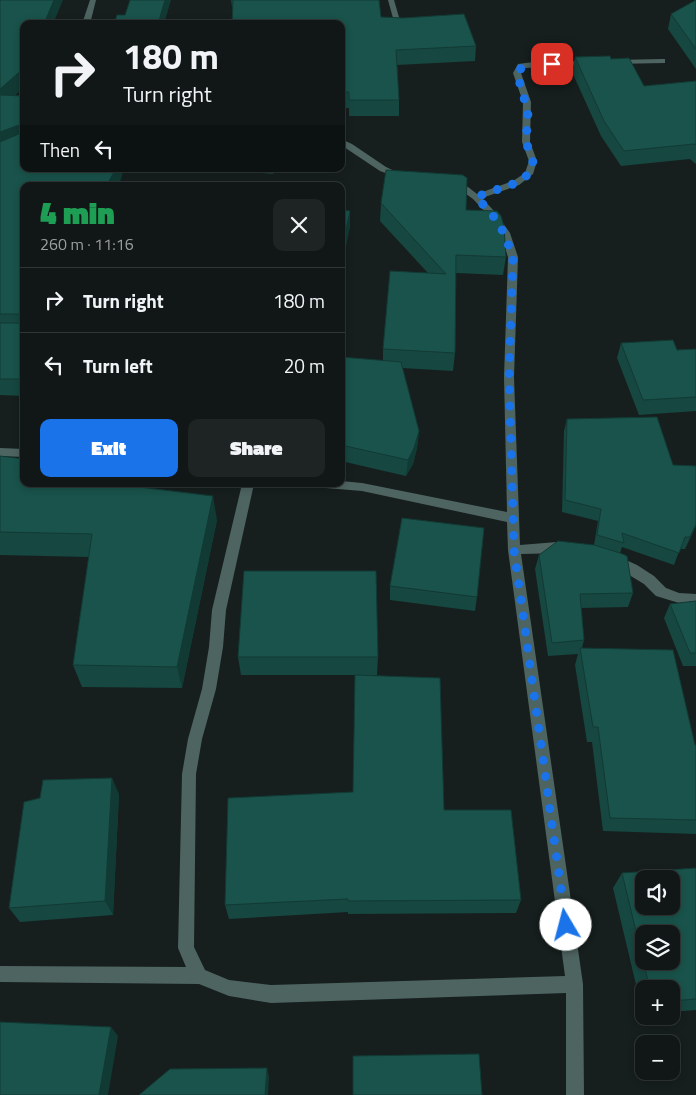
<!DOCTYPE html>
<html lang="en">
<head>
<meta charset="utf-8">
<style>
	body { margin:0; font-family:"Titillium Web",sans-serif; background:#1e2423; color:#f1f3f6; height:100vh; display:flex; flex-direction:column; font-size:19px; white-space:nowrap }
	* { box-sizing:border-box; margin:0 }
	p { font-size:16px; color:#9c9fa1 }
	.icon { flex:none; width:28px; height:28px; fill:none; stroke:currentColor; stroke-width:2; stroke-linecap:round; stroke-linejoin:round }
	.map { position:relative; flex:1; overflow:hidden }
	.side { position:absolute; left:20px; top:182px; width:325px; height:305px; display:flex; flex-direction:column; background:#101716; border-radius:10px; box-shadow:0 2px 8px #0003,0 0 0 1px #303635 }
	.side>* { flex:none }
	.guide { position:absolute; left:20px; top:20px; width:325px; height:152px; border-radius:10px; box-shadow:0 2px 8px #0003,0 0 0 1px #303635; background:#101716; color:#f1f3f6; overflow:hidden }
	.fabs { position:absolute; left:635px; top:870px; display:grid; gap:10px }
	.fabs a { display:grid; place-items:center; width:45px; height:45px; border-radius:10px; background:#101716; box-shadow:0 2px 8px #0003,0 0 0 1px #303635; font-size:25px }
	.pin { position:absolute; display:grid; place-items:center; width:42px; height:42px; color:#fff; margin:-21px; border-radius:10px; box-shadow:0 2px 8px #0006 }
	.me { position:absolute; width:55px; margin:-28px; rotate:352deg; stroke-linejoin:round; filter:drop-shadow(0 0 4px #0008) }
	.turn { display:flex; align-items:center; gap:18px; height:105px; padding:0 20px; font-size:22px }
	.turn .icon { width:65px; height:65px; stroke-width:2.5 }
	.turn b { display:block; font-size:35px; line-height:42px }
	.then { display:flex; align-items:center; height:48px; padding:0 20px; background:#0003; gap:10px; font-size:19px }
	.round { display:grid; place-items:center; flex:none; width:52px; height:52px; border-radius:10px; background:#1e2423 }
	.head { display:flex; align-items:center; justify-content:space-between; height:85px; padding:0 20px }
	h1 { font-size:30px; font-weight:800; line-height:38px; color:#1e9e55 }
	.action { display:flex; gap:10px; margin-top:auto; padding:10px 20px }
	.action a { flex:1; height:58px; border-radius:10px; background:#1a73e8; color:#fff; font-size:20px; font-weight:800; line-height:58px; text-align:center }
	.action a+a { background:#1e2423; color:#f1f3f6 }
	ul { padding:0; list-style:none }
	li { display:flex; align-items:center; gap:15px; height:65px; padding:0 20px; border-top:1px solid #303635 }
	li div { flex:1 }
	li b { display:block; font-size:19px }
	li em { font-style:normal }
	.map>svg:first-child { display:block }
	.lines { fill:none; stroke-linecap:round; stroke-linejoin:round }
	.minor { fill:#4e6460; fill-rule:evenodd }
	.wall { fill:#164740 }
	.shaded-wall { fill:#123a34 }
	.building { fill:#19534b; stroke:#123a34; fill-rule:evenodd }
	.route { stroke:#1a73e8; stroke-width:9; stroke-dasharray:0 16.2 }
</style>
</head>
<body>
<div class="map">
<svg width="696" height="1095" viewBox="0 0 696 1095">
	<rect width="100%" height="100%" fill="#161f1e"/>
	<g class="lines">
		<g class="minor">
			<polygon points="90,0 96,0 90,24 82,24"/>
			<polygon points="388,0 394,0 403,31 396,29"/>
			<polygon points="662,59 665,59 665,63 614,64 610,62 614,60"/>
			<polygon points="592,61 593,63 589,65 524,68 521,73 531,102 530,142 537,161 533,174 519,185 482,198 495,212 510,233 518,257 514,377 520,545 557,542 570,545 572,548 570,551 566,553 521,554 583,984 584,1095 566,1095 566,993 271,1003 229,996 199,984 0,982 0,966 186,967 178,948 182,774 188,739 202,689 209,647 212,610 242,484 254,484 226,610 223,647 216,689 202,739 196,774 194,947 205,970 229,980 271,985 565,976 508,550 507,522 362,491 326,488 320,484 341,484 341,481 362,483 507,512 504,377 508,257 500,233 489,216 473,199 462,191 446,186 450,183 468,187 477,194 513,181 525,173 529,161 522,142 523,102 513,73 518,64 534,62"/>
			<polygon points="341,139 352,144 386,167 405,176 401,179 380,171 341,145"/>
			<polygon points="0,448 24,449 24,457 0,456"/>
			<polygon points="615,555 637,565 654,576 666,588 679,593 696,594 696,604 679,603 656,596 644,584 611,564 609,560 611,556"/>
		</g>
	</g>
	<g class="wall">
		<polygon points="0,0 24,24 24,87 14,96 119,185 24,186 24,396 0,395"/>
		<polygon points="231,0 379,0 381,17 476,46 475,61 397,65 399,100 399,116 349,116 349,108 341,108 341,24 232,7"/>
		<polygon points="696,0 696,69 668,29 671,14"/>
		<polygon points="575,57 611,59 644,86 696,81 696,164 690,159 621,166 601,136 572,72"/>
		<polygon points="215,169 276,169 273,174"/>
		<polygon points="381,203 466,210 506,257 503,275 456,273 455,353 453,371 402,368 419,431 417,448 413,464 406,476 341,461 341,357 383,361 383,349 428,273 380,221"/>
		<polygon points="621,343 677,350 696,349 696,411 639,415 617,358"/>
		<polygon points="567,419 673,465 696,466 696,526 685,549 680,549 674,565 622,547 620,553 633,593 628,607 581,608 584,640 582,648 695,745 696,745 696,834 603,831 592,742 587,742 575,665 578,654 548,656 535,569 539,555 594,545 598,521 562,512 564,431"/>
		<polygon points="0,456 217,520 182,688 82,687 73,665 89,557 0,555"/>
		<polygon points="390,586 477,597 475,611 390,600"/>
		<polygon points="696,601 696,666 683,666 664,618 670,604"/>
		<polygon points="238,657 378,657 377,675 365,675 444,810 521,900 516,913 348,914 348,912 229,919 225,905 353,792 355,675 241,675"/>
		<polygon points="119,794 113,915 20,922 9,908"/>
		<polygon points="696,868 696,1010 671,1012 671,989 644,989 643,1014 613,888 622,873"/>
	</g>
	<g class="shaded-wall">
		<polygon points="54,0 63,0 53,24 44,24"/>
		<polygon points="165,0 171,0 164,24 158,24"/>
		<polygon points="24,68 24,87 0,109 0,89"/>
		<polygon points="19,125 23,140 0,150 0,132"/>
		<polygon points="116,169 124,169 119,186 106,186"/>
		<polygon points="350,211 350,227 342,266 342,249"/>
		<polygon points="419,431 417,448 413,464 406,476 408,460"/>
		<polygon points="213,496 217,520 182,688 177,667"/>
		<polygon points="696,524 696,526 685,549 690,537"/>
		<polygon points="112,778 119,794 113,915 105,901"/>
		<polygon points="111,1027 118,1036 108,1095 99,1095"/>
		<polygon points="267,1068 269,1077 268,1095 265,1095"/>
	</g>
	<g class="building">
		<polygon points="0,0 54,0 44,24 24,24 24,68 0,89"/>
		<polygon points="130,0 165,0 158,24 114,24 117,15 125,15"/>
		<polygon points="233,0 379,0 381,17 403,18 464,14 476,46 396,50 399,100 349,100 349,92 341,92 341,24 232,24"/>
		<polygon points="696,0 696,49 671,14"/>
		<polygon points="610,56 611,59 629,58 644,86 696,81 696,145 694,144 624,151 604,121 575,57"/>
		<polygon points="0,95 24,96 24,169 116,169 106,186 24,186 24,379 0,379 0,323 19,323 21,322 20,314 0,314 0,142 21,133 22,126 19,125 0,132"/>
		<polygon points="386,170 463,175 467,178 466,210 497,211 501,216 504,227 506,257 456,255 455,353 383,349 390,271 446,274 381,203"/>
		<polygon points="341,210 350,211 342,249 341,249"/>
		<polygon points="673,340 677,350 696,349 696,397 643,400 621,343"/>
		<polygon points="341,357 401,362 419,431 414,448 408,460 341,445"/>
		<polygon points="657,417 673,465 696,466 696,524 690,537 685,537 679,553 622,533 624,543 597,535 601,509 565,500 567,419"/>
		<polygon points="0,456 24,459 24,484 114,484 213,496 177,667 73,665 92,534 0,532"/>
		<polygon points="402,518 484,528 477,597 390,586"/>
		<polygon points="558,541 594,545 620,553 627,556 633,593 580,594 584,640 552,643 539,555"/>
		<polygon points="244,571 376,571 378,657 238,657"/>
		<polygon points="696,601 696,653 690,653 670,604"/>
		<polygon points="580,648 673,650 695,745 696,745 696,820 610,818 598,727 593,727"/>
		<polygon points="355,675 440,678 444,810 511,810 521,900 348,901 348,899 225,905 228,798 353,792"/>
		<polygon points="112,778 105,901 9,908 24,802 40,798 43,780"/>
		<path d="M696 868V999L671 1001V989H650L622 873ZM644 879H671V906H644ZM644 934H671V961H644Z"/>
		<polygon points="0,1022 111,1027 99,1095 0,1095"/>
		<polygon points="479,1054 482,1095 353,1095 353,1056"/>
		<polygon points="267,1068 265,1095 139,1095 170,1069"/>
	</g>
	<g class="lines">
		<path class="route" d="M552 64C539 64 525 61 517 73L528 112 526 142 533 161 529 174 516 183 476 197 492 214 504 233 513 257 509 376 514 550 566 925"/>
	</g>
</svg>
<div class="fabs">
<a><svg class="icon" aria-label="sound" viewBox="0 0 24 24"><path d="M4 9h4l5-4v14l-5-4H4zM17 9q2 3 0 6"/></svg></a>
<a><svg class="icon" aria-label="layers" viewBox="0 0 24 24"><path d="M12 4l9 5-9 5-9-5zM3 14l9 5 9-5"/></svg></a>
<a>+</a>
<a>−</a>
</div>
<div class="pin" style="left:552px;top:64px;background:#d93025"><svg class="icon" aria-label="arrive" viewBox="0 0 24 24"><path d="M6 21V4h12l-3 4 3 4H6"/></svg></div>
<svg class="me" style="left:566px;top:925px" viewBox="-20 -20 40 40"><circle r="19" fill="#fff"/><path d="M0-13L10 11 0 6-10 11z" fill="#1a73e8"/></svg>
<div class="guide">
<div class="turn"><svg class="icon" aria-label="right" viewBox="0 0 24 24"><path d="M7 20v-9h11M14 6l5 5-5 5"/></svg><div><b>180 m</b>Turn right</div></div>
<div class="then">Then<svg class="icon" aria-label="left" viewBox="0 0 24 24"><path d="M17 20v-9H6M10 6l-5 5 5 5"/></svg></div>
</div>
<section class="side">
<div class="head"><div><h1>4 min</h1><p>260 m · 11:16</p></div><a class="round"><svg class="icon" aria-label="close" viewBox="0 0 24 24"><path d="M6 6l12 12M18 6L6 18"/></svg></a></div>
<ul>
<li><svg class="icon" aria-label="right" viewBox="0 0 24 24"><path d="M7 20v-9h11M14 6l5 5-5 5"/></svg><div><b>Turn right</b></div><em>180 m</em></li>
<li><svg class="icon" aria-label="left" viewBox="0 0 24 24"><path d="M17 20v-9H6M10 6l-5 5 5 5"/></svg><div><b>Turn left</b></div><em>20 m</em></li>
</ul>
<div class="action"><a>Exit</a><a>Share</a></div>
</section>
</div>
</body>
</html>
